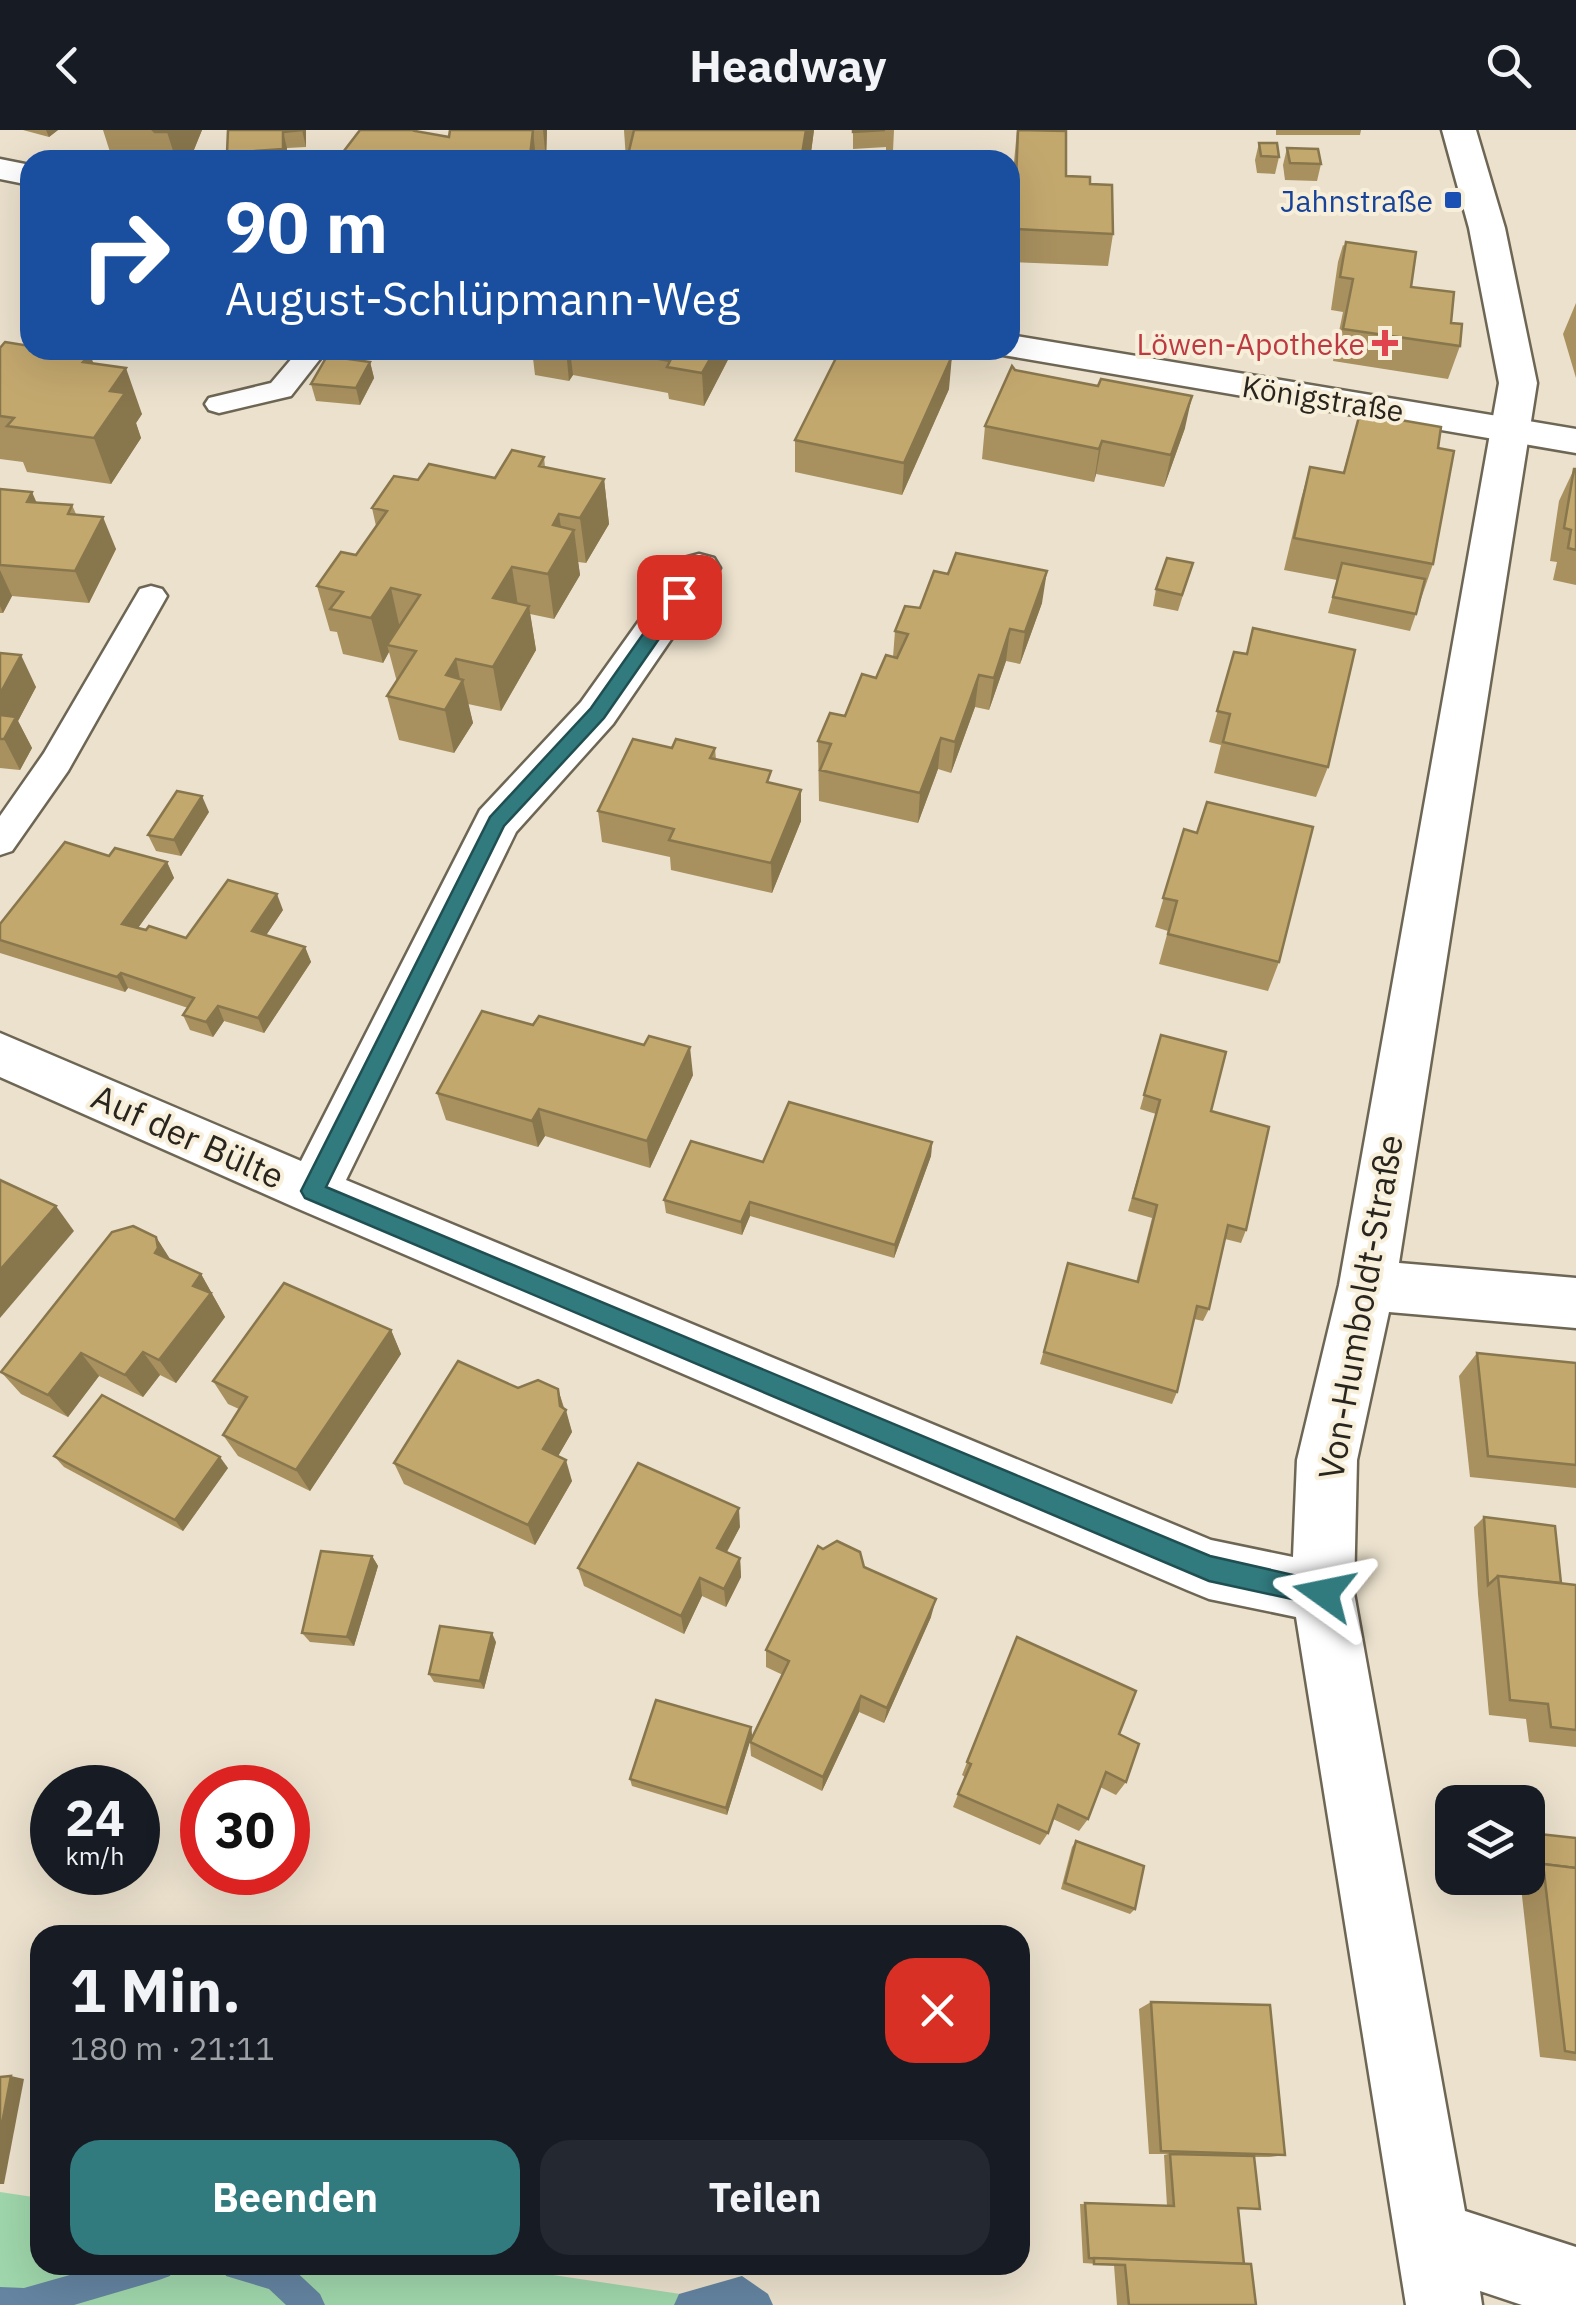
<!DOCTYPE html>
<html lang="de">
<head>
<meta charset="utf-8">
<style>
	body { margin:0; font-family:"IBM Plex Sans",sans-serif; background:#242831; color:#f1f3f6; height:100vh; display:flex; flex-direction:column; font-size:38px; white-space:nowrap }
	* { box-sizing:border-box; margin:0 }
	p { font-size:32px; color:#9ea1a6 }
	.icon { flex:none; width:55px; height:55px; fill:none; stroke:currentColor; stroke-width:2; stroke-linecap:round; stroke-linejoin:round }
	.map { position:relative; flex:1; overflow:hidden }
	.sheet { position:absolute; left:30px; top:1795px; width:1000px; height:350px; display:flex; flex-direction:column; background:#171b24; border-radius:30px; box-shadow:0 10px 40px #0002 }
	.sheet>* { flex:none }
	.banner { position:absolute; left:20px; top:20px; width:1000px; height:210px; border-radius:30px; box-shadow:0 10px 40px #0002; background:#1a4fa0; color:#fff; overflow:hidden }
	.controls { position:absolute; left:1435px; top:1655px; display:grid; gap:20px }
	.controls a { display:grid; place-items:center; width:110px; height:110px; border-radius:20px; background:#171b24; box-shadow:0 10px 40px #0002; font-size:50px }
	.speed { position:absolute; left:30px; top:1635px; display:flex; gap:20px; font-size:50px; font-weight:700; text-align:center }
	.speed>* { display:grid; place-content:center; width:130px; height:130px; border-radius:50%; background:#171b24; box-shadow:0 10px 40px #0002; line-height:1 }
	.speed small { font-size:25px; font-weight:400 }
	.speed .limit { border:15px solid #d22; background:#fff; color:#111 }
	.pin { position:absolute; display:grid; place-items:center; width:85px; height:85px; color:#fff; margin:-42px; border-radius:20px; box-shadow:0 5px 15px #0006 }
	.me { position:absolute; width:110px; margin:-55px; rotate:282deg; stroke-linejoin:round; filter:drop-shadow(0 0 8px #0008) }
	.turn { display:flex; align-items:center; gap:35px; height:210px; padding:0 40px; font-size:45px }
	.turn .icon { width:130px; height:130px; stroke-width:2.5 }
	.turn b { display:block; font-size:70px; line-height:85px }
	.round { display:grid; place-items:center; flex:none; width:105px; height:105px; border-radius:30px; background:#242831 }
	.head { display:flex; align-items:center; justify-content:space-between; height:170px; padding:0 40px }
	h1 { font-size:60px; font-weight:700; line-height:75px }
	.action { display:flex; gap:20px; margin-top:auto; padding:20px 40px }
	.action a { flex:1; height:115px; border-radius:30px; background:#317a7e; color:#fff; font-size:40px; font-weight:700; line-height:115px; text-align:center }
	.action a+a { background:#242831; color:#f1f3f6 }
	header { display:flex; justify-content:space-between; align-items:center; height:130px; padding:0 40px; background:#171b24; font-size:45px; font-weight:700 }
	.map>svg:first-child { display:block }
	.green { fill:#9fd6ab }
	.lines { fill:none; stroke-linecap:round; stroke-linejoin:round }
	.stream { fill:#6484a1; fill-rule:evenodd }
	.service-casing { stroke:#6e6654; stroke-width:5 }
	.minor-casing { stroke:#6e6654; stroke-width:5 }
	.secondary-casing { stroke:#6e6654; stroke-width:5 }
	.service { fill:#fff; fill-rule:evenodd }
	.minor { fill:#fff; fill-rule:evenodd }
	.secondary { fill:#fff; fill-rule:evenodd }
	.wall { fill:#a8905f }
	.shaded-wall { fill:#88764d }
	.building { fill:#c3a86e; stroke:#88764d; stroke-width:2.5 }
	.route { fill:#317a7e; stroke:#204f52; stroke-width:2.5 }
	.transit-dot { fill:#1a4fb4; stroke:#f8efda; stroke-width:4 }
	.health-dot { fill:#e0444e; stroke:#f8efda; stroke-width:4 }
	.labels { text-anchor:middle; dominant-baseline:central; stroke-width:8; stroke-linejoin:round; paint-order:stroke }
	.far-transit-label { font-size:30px; fill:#164399; stroke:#f8efda; text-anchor:end }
	.far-health-label { font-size:30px; fill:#be3a42; stroke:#f8efda; text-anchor:end }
	.far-street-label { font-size:30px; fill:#28251e; stroke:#f8efda }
	.street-label { font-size:35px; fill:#28251e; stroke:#f8efda }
</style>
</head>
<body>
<header><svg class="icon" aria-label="back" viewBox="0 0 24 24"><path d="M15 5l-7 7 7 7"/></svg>Headway<svg class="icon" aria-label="search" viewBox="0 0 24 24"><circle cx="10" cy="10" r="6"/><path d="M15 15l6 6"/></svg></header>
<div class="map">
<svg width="1576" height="2175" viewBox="0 0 1576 2175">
	<rect width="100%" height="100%" fill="#ebe1cd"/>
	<polygon class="green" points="0,2062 40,2068 40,2135 486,2135 754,2175 0,2175"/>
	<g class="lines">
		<g class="stream">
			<polygon points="105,2135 174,2135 170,2146 159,2150 74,2175 0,2175 0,2157 24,2158"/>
			<polygon points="222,2135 289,2135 320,2164 325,2175 286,2175 269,2159 226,2146"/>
			<polygon points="742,2146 768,2164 773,2175 674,2175 679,2164"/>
		</g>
		<defs>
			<g id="service">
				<polygon points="299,220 327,220 291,266 219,283 209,280 205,274 209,268 271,253"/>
				<polygon points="151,456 162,459 167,466 68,641 12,721 0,725 0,686 44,623 140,459"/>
			</g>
			<polygon id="minor" points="1442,0 1476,0 1505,98 1537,253 1399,1133 1576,1148 1576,1198 1389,1182 1357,1330 1354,1463 1465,2081 1576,2117 1576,2175 1522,2175 1480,2161 1482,2175 1406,2175 1296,1487 1209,1469 1187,1460 294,1077 0,947 0,903 301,1031 480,680 581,572 684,428 699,424 714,428 720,438 613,594 516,702 346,1050 1211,1410 1293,1427 1297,1330 1339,1155 1499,253 1469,98"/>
			<g id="secondary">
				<polygon points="0,29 30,35 30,55 0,49"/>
				<polygon points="1010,205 1576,299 1576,323 997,224 994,220 1010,220"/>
			</g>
		</defs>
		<use href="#service" class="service-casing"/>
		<use href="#minor" class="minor-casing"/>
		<use href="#secondary" class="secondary-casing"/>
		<use href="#service" class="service"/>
		<use href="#minor" class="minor"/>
		<use href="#secondary" class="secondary"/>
	</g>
	<g class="wall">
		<polygon points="23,0 58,0 49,7"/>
		<polygon points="103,0 202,0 191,27 185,30 160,30 159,26 117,27 110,22"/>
		<polygon points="228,0 306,0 306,17 287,18 287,30 229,30 227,23"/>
		<polygon points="450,0 547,0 546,30 337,30 423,3 449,7"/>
		<polygon points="624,0 814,0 810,30 626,30"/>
		<polygon points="853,0 894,0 893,21 886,20 886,17 853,19"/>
		<polygon points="1017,0 1066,46 1090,54 1113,104 1108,136 1011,132 1014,32"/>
		<polygon points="1276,0 1361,0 1360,5 1276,5"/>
		<polygon points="1259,13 1279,27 1275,44 1257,43 1255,30"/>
		<polygon points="1287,18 1321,34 1317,51 1285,50 1283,35"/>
		<polygon points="1343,115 1411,157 1451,193 1460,216 1448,249 1333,231 1343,182 1331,180 1338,132"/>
		<polygon points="1576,173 1576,248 1563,204"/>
		<polygon points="0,218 94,234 142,284 136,293 141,308 111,354 27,342 23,332 0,329"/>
		<polygon points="376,220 420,220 415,227"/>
		<polygon points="532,220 733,220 704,276 669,269 668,263 573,245 569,251 535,245"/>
		<polygon points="370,232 374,248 360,275 316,271 311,254"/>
		<polygon points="1015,240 1185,298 1164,357 1096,344 1094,352 982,329 985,296"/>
		<polygon points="949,259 902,365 795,342 795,310"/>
		<polygon points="1360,283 1438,318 1433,434 1410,501 1328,483 1337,450 1284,440 1301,369 1310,337 1343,343"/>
		<polygon points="544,327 545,337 604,349 609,394 586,433 578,432 580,445 554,489 530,484 536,520 501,581 468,574 473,593 454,623 399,610 387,566 397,552 389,522 383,533 343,524 337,502 330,501 317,456 356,425 376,396 372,378 418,350 495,348"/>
		<polygon points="1574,339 1576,339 1576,455 1553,450 1557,432 1550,431 1559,371"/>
		<polygon points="0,359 37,372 72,375 76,384 116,419 89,473 12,466 3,483 0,483"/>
		<polygon points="1193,433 1178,481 1153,476 1156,459"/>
		<polygon points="1042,473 1020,534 1006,531 989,580 975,577 951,643 938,639 918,693 819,671 818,611 845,586 893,527 895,501 920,478"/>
		<polygon points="1234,522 1328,637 1316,667 1214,643 1221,615 1209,612"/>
		<polygon points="0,523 36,557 18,591 32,618 20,640 0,638"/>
		<polygon points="672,618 715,618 716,630 771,653 801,691 772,763 671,740 670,727 602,712 598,681"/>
		<polygon points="209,682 181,726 156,721 148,705"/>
		<polygon points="1184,699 1279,832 1268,861 1159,834 1168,801 1155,797"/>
		<polygon points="109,726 167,732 174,748 138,798 186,808 283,780 266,805 305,817 311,832 264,903 224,891 213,907 190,900 183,885 188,878 128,858 125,862 0,823 0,794"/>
		<polygon points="1161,905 1211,981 1246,1100 1241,1113 1225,1109 1209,1179 1203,1191 1194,1189 1177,1262 1172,1274 1040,1234 1068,1133 1136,1152 1152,1088 1128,1081 1156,984 1140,979"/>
		<polygon points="693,945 650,1038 545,1006 538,1017 446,990 437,963"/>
		<polygon points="932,1012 931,1026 894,1128 750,1086 742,1105 666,1083 664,1070 763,1032"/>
		<polygon points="156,1107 170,1130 201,1144 225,1187 176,1253 160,1245 143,1267 99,1246 68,1287 21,1264 1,1242"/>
		<polygon points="391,1200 401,1224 310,1361 238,1326 223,1305 239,1279 228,1274 213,1251"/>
		<polygon points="1477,1223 1576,1233 1576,1358 1470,1347 1459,1246"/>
		<polygon points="518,1258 558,1259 572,1302 558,1326 572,1351 535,1415 404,1354 394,1333"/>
		<polygon points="54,1326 228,1338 183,1401 64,1337"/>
		<polygon points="1484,1387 1561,1453 1576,1455 1576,1617 1529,1612 1526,1589 1489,1585 1478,1464 1474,1397"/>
		<polygon points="740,1397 727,1422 740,1428 741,1447 726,1477 702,1466 684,1504 584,1456 578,1438"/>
		<polygon points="372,1426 378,1436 354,1516 310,1512 302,1503"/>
		<polygon points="864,1437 931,1487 884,1593 859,1582 822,1661 751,1626 750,1612 783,1545 766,1537 766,1520"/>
		<polygon points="1017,1507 1119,1604 1126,1652 1116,1665 1100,1657 1088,1689 1079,1701 1053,1689 1048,1703 1040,1715 953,1677 965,1647 962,1645"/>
		<polygon points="496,1512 484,1559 434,1552 429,1544"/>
		<polygon points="751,1597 752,1605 727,1685 632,1656 630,1649"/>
		<polygon points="1530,1703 1576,1708 1576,1931 1540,1927 1520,1748 1528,1748 1528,1704"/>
		<polygon points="1076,1711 1135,1779 1130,1784 1061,1759 1072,1717"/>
		<polygon points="1151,1872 1285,2025 1269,2027 1254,2027 1260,2079 1238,2079 1244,2134 1256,2175 1117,2175 1114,2135 1083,2133 1080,2074 1167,2076 1164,2025 1168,2024 1149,2024 1139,1879"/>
	</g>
	<g class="shaded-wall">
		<polygon points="46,0 58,0 49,7"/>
		<polygon points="172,0 202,0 191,27 185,30 176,30 167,2"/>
		<polygon points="302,0 306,0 306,17"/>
		<polygon points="533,0 536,30 531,30 530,26"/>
		<polygon points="543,0 547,0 546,30"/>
		<polygon points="806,0 814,0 810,30 801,30"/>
		<polygon points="283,2 287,18 287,30 285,30 283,19"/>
		<polygon points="566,220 570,220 573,245 569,251"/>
		<polygon points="715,220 733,220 704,276 702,243"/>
		<polygon points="90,224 107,269 83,232"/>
		<polygon points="952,226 949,259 902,365 904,333"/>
		<polygon points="370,232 374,248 360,275 356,258"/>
		<polygon points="126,238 142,284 136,293 141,308 111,354 94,308 110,261"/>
		<polygon points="1192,266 1185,298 1164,357 1171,325"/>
		<polygon points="1102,311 1096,344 1094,352 1099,319"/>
		<polygon points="604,349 609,394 586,433 580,388"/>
		<polygon points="32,362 46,394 27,372"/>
		<polygon points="559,384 564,417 574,400 580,445 554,489 548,444 553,395"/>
		<polygon points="103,387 116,419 89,473 75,441"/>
		<polygon points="512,437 519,482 493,468"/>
		<polygon points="0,440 12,466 3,483 0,476"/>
		<polygon points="1047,441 1042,473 1020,534 1025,502"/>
		<polygon points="391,458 401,503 387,515 389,522 383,533 371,488"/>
		<polygon points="529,476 536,520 501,581 493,537"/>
		<polygon points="1010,499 1006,531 989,580 994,548"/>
		<polygon points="21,525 36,557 18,591 32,618 20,640 4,609 0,605 0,564"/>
		<polygon points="456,529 461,554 463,550 473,593 454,623 445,580 446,545"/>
		<polygon points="979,545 975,577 951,643 955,612"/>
		<polygon points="941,608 938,639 918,693 920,663"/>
		<polygon points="801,660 801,691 772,763 771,733"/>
		<polygon points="202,666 209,682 181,726 174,710"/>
		<polygon points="167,732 174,748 130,809 122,794"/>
		<polygon points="277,764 283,780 259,816 252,801"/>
		<polygon points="305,817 311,832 264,903 258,888"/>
		<polygon points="121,843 128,858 125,862 117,847"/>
		<polygon points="218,876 224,891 213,907 206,892"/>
		<polygon points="690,917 693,945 650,1038 647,1011"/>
		<polygon points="539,979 545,1006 538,1017 532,991"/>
		<polygon points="932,1012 931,1026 894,1128 895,1115"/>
		<polygon points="750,1072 750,1086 742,1105 741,1092"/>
		<polygon points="56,1076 74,1101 0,1188 0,1140"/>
		<polygon points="156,1107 172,1132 155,1123"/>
		<polygon points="201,1144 225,1187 176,1253 159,1230 193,1156"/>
		<polygon points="391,1200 401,1224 310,1361 296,1340"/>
		<polygon points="143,1222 160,1245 143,1267 125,1245"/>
		<polygon points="81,1223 99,1246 68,1287 48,1265"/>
		<polygon points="558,1259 565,1283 566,1280 572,1302 550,1340 543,1319 560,1276"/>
		<polygon points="220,1327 228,1338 183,1401 175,1390"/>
		<polygon points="566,1330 572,1351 535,1415 528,1395"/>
		<polygon points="739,1378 740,1397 719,1436 717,1418"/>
		<polygon points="372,1426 378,1436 354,1516 347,1507"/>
		<polygon points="740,1428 741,1447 726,1477 724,1459"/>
		<polygon points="700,1448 702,1466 684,1504 681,1486"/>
		<polygon points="936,1469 931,1487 884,1593 887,1578"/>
		<polygon points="492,1503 496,1512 484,1559 480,1551"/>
		<polygon points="861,1566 859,1582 822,1661 823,1647"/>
		<polygon points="751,1597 752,1605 727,1685 726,1678"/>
		<polygon points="11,1946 24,1949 4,2054 0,2054 0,2004"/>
	</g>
	<g class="building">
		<polygon points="153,0 172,0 167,2 155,2"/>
		<polygon points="228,0 302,0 283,2 283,19 227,23"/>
		<polygon points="360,0 416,0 415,1 449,7 450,0 533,0 530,26 535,26 533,30 337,30"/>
		<polygon points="634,0 806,0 801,30 744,30 628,25"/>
		<polygon points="853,0 885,0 853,2"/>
		<polygon points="1018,0 1066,1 1066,46 1090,47 1090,54 1112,55 1113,104 1014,99"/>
		<polygon points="1259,13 1277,13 1279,27 1261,26"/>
		<polygon points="1287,18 1318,19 1321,34 1290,33"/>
		<polygon points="1346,112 1416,122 1411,157 1454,162 1451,193 1462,194 1460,216 1343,199 1353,149 1340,147"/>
		<polygon points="5,212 30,216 30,220 62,220 90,224 83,232 126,238 110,261 125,263 94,308 7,296 14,288 0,286 0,218"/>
		<polygon points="609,220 715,220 702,243 667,237 670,231"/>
		<polygon points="840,220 915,220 952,226 904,333 795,310"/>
		<polygon points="327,226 370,232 356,258 311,254"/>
		<polygon points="1012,236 1015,240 1098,256 1101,249 1192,266 1171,325 1102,311 1099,319 985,296"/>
		<polygon points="1360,283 1441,297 1438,318 1454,321 1433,434 1294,408 1310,337 1344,343"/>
		<polygon points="512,320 544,327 539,336 604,349 580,388 559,384 553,395 574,400 548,444 512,437 493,468 529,476 493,537 456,529 446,545 463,550 445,580 387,566 416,521 387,515 420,465 391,458 371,488 330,479 343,462 317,456 341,422 356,425 387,381 372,378 394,346 418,350 429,334 495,348"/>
		<polygon points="1574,339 1576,339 1576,420 1568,418 1571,400 1564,398"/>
		<polygon points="0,359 32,362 27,372 72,375 68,384 103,387 75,441 0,435"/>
		<polygon points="956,423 1047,441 1025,502 1010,499 994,548 979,545 955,612 941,608 920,663 820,640 831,614 818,611 830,583 845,586 862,544 876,548 886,525 897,528 908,504 895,501 905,476 920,478 934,441 948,444"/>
		<polygon points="1167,428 1193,433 1182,465 1156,459"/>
		<polygon points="1342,433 1425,449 1416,484 1333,467"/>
		<polygon points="1253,498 1355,520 1328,637 1223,612 1230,584 1217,581 1234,522 1247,524"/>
		<polygon points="0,523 21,525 0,564"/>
		<polygon points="0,585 16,587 4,609 0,609"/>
		<polygon points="633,609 672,618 676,609 715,618 710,628 771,641 767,652 801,660 771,733 669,710 674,699 598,681"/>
		<polygon points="177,661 202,666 174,710 148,705"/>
		<polygon points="1207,672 1313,697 1279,832 1168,804 1177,771 1163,768 1184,699 1197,703"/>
		<polygon points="65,712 109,726 115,718 167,732 122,794 146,800 149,796 186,808 228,750 277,764 252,801 305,817 258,888 218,876 206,892 183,885 194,868 121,843 117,847 0,810 0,794"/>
		<polygon points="482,881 533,895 539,886 644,915 649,906 690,917 647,1011 539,979 532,991 437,963"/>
		<polygon points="1161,905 1226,922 1211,981 1269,997 1246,1100 1228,1095 1209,1179 1197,1176 1177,1262 1044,1222 1068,1133 1138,1152 1157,1075 1133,1068 1160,970 1144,965"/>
		<polygon points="789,972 932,1012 895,1115 750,1072 741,1092 664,1070 691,1011 763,1032"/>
		<polygon points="0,1050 56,1076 0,1140"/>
		<polygon points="133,1096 156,1107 158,1118 155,1123 201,1144 193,1156 211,1163 159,1230 143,1222 125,1245 81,1223 48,1265 1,1242 112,1102"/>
		<polygon points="284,1153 391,1200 296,1340 223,1305 247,1267 213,1251"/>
		<polygon points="1477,1223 1576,1233 1576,1335 1488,1326"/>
		<polygon points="458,1231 518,1258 538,1250 558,1259 560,1276 566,1280 543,1319 566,1330 528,1395 394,1333"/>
		<polygon points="102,1265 220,1327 175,1390 54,1326"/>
		<polygon points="638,1333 739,1378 717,1418 740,1428 724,1459 700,1448 681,1486 578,1438"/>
		<polygon points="1484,1387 1555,1396 1561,1453 1498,1446 1488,1455"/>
		<polygon points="837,1411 860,1422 864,1437 936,1469 887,1578 861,1566 823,1647 750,1612 789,1531 766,1520 818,1416 823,1419"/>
		<polygon points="321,1421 372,1426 347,1507 302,1503"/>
		<polygon points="1498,1446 1576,1455 1576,1600 1551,1597 1548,1574 1510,1570"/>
		<polygon points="440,1496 492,1503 480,1551 429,1544"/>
		<polygon points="1017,1507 1136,1561 1119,1604 1139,1614 1126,1652 1106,1642 1088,1689 1058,1675 1048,1703 958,1664 971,1634 967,1632"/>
		<polygon points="656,1570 751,1597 726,1678 630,1649"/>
		<polygon points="1530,1703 1576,1708 1576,1738 1543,1734 1535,1738"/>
		<polygon points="1076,1711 1144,1736 1135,1779 1065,1753"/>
		<polygon points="1543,1734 1576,1738 1576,1923 1565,1921"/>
		<polygon points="1151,1872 1270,1875 1285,2025 1161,2021"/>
		<polygon points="11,1946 0,2004 0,1947"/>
		<polygon points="1170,2024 1254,2026 1260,2079 1238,2078 1244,2134 1089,2128 1085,2073 1174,2076"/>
		<polygon points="1094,2128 1251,2134 1256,2175 1129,2175 1125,2135 1094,2134"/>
	</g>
	<polygon class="route" points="679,461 688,467 604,588 504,696 326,1057 1210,1426 1333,1454 1336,1463 1333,1472 1324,1476 1209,1451 305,1068 301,1061 490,687 591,578 672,463"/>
	<rect class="transit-dot" x="1443" y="60" width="20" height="20" rx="5"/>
	<path class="health-dot" d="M1380 198h10v10h10v10h-10v10h-10v-10h-10v-10h10z"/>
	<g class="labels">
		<g class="far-transit-label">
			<text x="1433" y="70">Jahnstraße</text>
		</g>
		<g class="far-health-label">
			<text x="1365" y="213">Löwen-Apotheke</text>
		</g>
		<g class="far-street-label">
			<text transform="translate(1323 268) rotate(9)">Königstraße</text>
		</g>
		<g class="street-label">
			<text transform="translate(188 1006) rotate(24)">Auf der Bülte</text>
			<text transform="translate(1360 1177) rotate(-80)">Von-Humboldt-Straße</text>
		</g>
	</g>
</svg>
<div class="controls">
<a><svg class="icon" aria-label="layers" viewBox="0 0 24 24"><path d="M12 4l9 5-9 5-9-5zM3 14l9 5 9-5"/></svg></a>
</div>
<div class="speed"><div>24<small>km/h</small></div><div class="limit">30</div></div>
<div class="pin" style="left:679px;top:467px;background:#d93025"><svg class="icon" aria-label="arrive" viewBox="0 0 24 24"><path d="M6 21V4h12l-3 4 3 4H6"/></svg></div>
<svg class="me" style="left:1324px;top:1463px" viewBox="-20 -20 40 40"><path d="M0-17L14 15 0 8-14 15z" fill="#317a7e" stroke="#fff" stroke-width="4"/></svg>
<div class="banner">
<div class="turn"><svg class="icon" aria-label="right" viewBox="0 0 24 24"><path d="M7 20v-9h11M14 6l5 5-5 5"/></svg><div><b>90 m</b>August-Schlüpmann-Weg</div></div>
</div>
<section class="sheet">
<div class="head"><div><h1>1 Min.</h1><p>180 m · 21:11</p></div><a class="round" style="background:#d93025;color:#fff"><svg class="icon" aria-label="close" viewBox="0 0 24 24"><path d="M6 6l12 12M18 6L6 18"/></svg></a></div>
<div class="action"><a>Beenden</a><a>Teilen</a></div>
</section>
</div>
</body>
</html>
